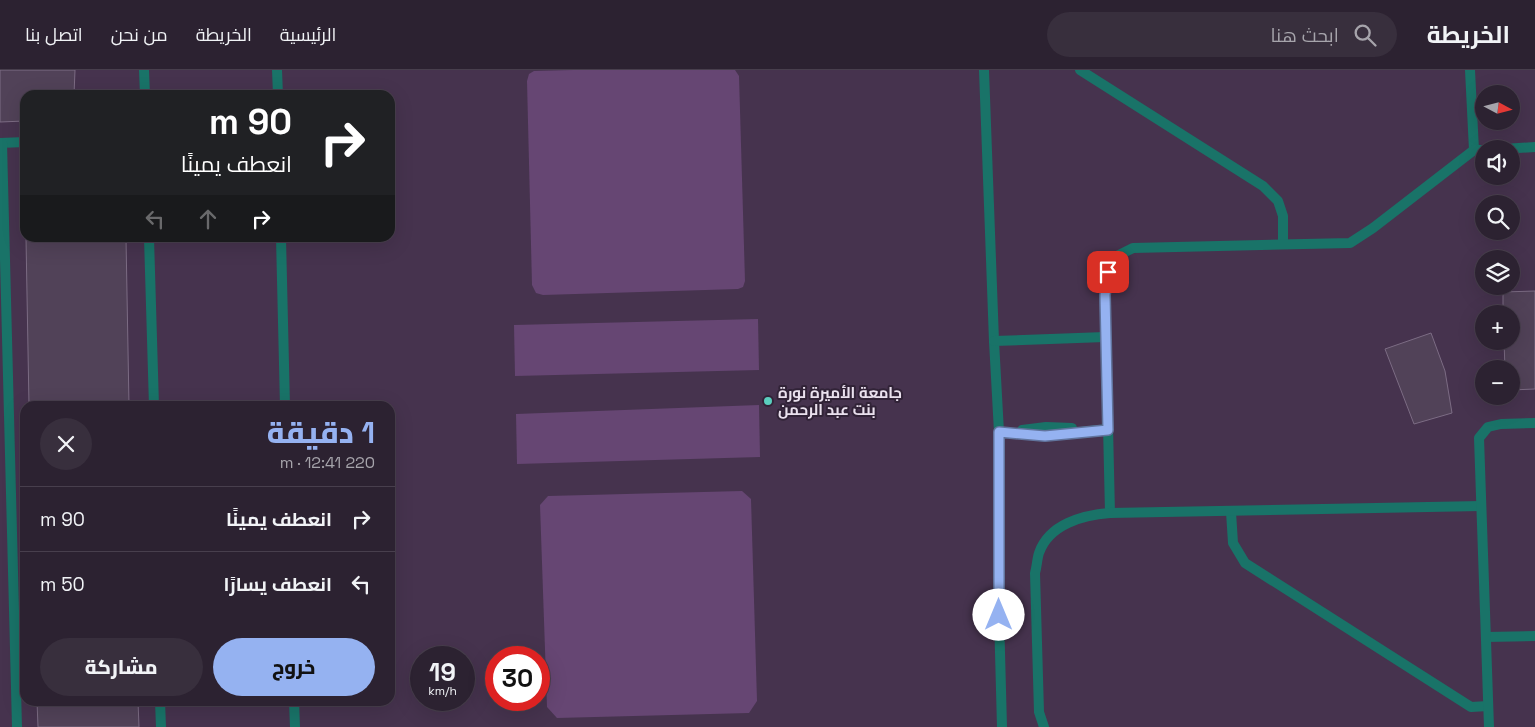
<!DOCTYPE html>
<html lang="ar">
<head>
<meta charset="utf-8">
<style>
	body { margin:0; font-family:"Space Grotesk",Cairo,sans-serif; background:#382f3d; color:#f1f3f6; direction:rtl; height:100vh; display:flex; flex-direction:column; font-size:19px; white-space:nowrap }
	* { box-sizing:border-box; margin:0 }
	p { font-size:16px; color:#a6a4ab }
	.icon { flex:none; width:28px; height:28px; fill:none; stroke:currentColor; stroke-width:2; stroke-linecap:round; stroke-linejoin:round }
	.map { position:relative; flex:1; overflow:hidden; direction:ltr }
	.drawer { position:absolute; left:20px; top:331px; width:375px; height:305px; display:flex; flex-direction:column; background:#2c2231; border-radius:15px; box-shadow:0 5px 20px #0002,0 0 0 1px #483f4d; direction:rtl }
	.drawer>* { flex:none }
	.guide { position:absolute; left:20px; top:20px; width:375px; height:152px; border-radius:15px; box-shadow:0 5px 20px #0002,0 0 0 1px #483f4d; direction:rtl; background:#202124; color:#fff; overflow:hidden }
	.needle { width:32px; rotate:97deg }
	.buttons { position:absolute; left:1475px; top:15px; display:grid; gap:10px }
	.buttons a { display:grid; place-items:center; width:45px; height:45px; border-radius:50%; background:#2c2231; box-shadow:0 5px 20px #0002,0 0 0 1px #483f4d; font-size:25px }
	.speed { position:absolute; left:410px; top:576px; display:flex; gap:10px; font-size:25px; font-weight:700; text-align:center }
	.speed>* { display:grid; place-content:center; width:65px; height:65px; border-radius:50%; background:#2c2231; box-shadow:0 5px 20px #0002,0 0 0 1px #483f4d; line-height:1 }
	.speed small { font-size:12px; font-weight:400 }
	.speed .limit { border:8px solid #d22; background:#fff; color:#111 }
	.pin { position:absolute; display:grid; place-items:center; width:42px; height:42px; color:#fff; margin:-21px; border-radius:10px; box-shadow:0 2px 8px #0006 }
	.me { position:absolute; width:55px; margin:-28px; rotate:0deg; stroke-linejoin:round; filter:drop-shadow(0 0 4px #0008) }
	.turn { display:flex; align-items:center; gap:18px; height:105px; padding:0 20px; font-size:22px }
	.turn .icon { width:65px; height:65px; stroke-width:2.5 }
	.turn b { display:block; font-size:35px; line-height:42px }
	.lanes { display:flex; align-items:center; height:48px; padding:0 20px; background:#0003; justify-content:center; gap:25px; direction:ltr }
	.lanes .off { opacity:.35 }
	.round { display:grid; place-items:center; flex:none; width:52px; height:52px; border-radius:26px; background:#382f3d }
	.headline { display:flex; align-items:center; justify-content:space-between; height:85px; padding:0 20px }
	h1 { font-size:30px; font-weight:800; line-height:38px; color:#95b2f1 }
	.button { display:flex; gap:10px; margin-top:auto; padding:10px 20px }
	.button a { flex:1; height:58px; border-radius:30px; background:#95b2f1; color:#111; font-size:20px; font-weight:800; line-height:58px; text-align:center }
	.button a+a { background:#382f3d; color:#f1f3f6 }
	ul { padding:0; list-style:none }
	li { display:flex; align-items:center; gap:15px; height:65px; padding:0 20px; border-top:1px solid #483f4d }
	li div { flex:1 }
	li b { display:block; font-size:19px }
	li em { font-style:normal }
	header { display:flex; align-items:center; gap:30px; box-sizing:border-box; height:70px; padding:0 25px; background:#2c2231; border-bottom:1px solid #483f4d }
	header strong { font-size:24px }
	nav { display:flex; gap:28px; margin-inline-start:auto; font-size:18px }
	.search { width:350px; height:45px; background:#382f3d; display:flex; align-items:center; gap:12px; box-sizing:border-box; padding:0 18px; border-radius:28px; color:#a6a4ab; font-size:19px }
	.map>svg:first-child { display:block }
	.built { fill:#46334e; fill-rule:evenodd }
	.green { fill:#664673 }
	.building { fill:#514258; stroke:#7c6c84 }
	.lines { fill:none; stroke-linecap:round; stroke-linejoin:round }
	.minor { stroke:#197368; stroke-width:10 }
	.route-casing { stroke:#61749d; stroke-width:12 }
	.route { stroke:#95b2f1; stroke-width:9 }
	.poi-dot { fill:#5acebe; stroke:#312337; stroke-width:2 }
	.labels { text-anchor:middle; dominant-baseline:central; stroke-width:4; stroke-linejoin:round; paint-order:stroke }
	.poi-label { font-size:15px; font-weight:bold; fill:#eae1ee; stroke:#312337; text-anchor:start }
</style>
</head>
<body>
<header>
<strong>الخريطة</strong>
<div class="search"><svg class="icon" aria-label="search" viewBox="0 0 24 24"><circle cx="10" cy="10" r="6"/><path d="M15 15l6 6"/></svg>ابحث هنا</div>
<nav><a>الرئيسية</a><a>الخريطة</a><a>من نحن</a><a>اتصل بنا</a></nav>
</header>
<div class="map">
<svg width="1535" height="657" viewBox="0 0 1535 657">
	<rect width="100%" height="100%" fill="#3b2d41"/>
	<path class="built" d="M0 0H1535V657H0ZM1484 24H1511V51H1484ZM25 25H390V168H25ZM1484 79H1511V106H1484ZM1484 134H1511V161H1484ZM1484 189H1511V216H1484ZM1484 244H1511V271H1484ZM1484 299H1511V326H1484ZM25 336H390V631H25ZM421 588H464V630H421ZM496 588H539V630H496Z"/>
	<g class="green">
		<polygon points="573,0 735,0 739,6 745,211 743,217 738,219 543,225 536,223 532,215 527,11 529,4 534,1"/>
		<polygon points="758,249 759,300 515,306 514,255"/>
		<polygon points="759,335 760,387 517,394 516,344"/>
		<polygon points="742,421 751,429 757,631 749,643 557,648 547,637 540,435 548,426"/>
	</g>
	<g class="building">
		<polygon points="0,0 75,0 74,25 25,25 25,51 0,52"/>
		<polygon points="26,168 126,168 129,336 29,336"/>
		<polygon points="1535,221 1535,319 1511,320 1511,299 1505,299 1504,271 1511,271 1511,244 1503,244 1503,222"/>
		<polygon points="1431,263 1445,301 1452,343 1414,354 1385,279"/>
		<polygon points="37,631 138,631 139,657 38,657"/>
	</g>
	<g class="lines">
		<g class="minor">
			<polyline points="144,0 145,25"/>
			<polyline points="277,0 278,25"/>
			<polyline points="984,0 994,271 999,362 999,545 1002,657"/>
			<polyline points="1080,0 1263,116 1278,131 1283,146 1283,174"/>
			<polyline points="1470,0 1474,80"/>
			<polyline points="0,73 25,72"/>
			<polyline points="2,73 17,657"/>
			<polyline points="1503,79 1535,77"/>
			<polyline points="149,168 154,336"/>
			<polyline points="281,168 285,336"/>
			<polyline points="994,271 1105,267"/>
			<polyline points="1022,360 1046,357 1072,358"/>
			<polyline points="999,362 1045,366 1108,359"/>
			<polyline points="1231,442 1233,473 1245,493 1471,637 1488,636"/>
			<polyline points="1110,443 1105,225 1108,202 1117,186 1133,178 1350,173 1373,158 1474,80 1484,80"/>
			<polyline points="1486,567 1535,566"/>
			<polyline points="160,631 161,657"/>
			<polyline points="294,631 295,657"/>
			<path d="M1044 657 1039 642 1035 503C1037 496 1037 489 1039 483 1049 454 1083 445 1110 443L1481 436"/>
			<polyline points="1489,657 1479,368 1488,357 1501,354 1535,353"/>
		</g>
	</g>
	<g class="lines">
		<defs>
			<polyline id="route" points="999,545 999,362 1045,366 1108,360 1105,225 1108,202"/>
		</defs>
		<use href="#route" class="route-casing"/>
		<use href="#route" class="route"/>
	</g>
	<circle class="poi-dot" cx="768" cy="331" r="5"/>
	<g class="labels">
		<g class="poi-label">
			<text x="778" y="322">جامعة الأميرة نورة<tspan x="778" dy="17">بنت عبد الرحمن</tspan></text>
		</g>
	</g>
</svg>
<div class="buttons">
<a><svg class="needle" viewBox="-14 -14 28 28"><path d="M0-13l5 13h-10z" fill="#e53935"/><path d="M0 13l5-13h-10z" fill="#a6a4ab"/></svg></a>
<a><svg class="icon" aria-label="sound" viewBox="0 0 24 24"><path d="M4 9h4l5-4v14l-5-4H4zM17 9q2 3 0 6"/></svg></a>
<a><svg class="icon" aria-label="search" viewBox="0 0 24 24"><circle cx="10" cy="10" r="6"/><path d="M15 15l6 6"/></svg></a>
<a><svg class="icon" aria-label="layers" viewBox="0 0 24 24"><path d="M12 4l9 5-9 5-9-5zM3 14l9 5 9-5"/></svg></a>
<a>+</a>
<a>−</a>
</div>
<div class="speed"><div>19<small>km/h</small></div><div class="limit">30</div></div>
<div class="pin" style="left:1108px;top:202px;background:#d93025"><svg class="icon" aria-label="arrive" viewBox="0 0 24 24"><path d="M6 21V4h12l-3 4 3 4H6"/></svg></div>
<svg class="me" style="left:999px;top:545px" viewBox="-20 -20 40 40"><circle r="19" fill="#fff"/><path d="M0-13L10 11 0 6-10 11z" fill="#95b2f1"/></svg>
<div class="guide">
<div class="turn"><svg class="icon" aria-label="right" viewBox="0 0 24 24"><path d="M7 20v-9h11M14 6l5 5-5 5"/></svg><div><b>90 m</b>انعطف يمينًا</div></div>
<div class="lanes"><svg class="icon off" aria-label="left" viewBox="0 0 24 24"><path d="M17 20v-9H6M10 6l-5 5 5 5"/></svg><svg class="icon off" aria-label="ahead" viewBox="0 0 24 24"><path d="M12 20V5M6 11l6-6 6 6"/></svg><svg class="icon" aria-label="right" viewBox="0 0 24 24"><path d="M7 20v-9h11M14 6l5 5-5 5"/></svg></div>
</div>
<section class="drawer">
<div class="headline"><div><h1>1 دقيقة</h1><p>220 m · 12:41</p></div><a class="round"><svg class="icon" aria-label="close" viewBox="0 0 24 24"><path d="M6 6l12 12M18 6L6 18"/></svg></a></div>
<ul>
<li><svg class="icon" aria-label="right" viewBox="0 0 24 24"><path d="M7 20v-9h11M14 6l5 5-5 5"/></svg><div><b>انعطف يمينًا</b></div><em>90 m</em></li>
<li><svg class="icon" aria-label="left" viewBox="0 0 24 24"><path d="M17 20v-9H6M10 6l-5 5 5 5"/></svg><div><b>انعطف يسارًا</b></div><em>50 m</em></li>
</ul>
<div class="button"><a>خروج</a><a>مشاركة</a></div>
</section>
</div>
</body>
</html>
